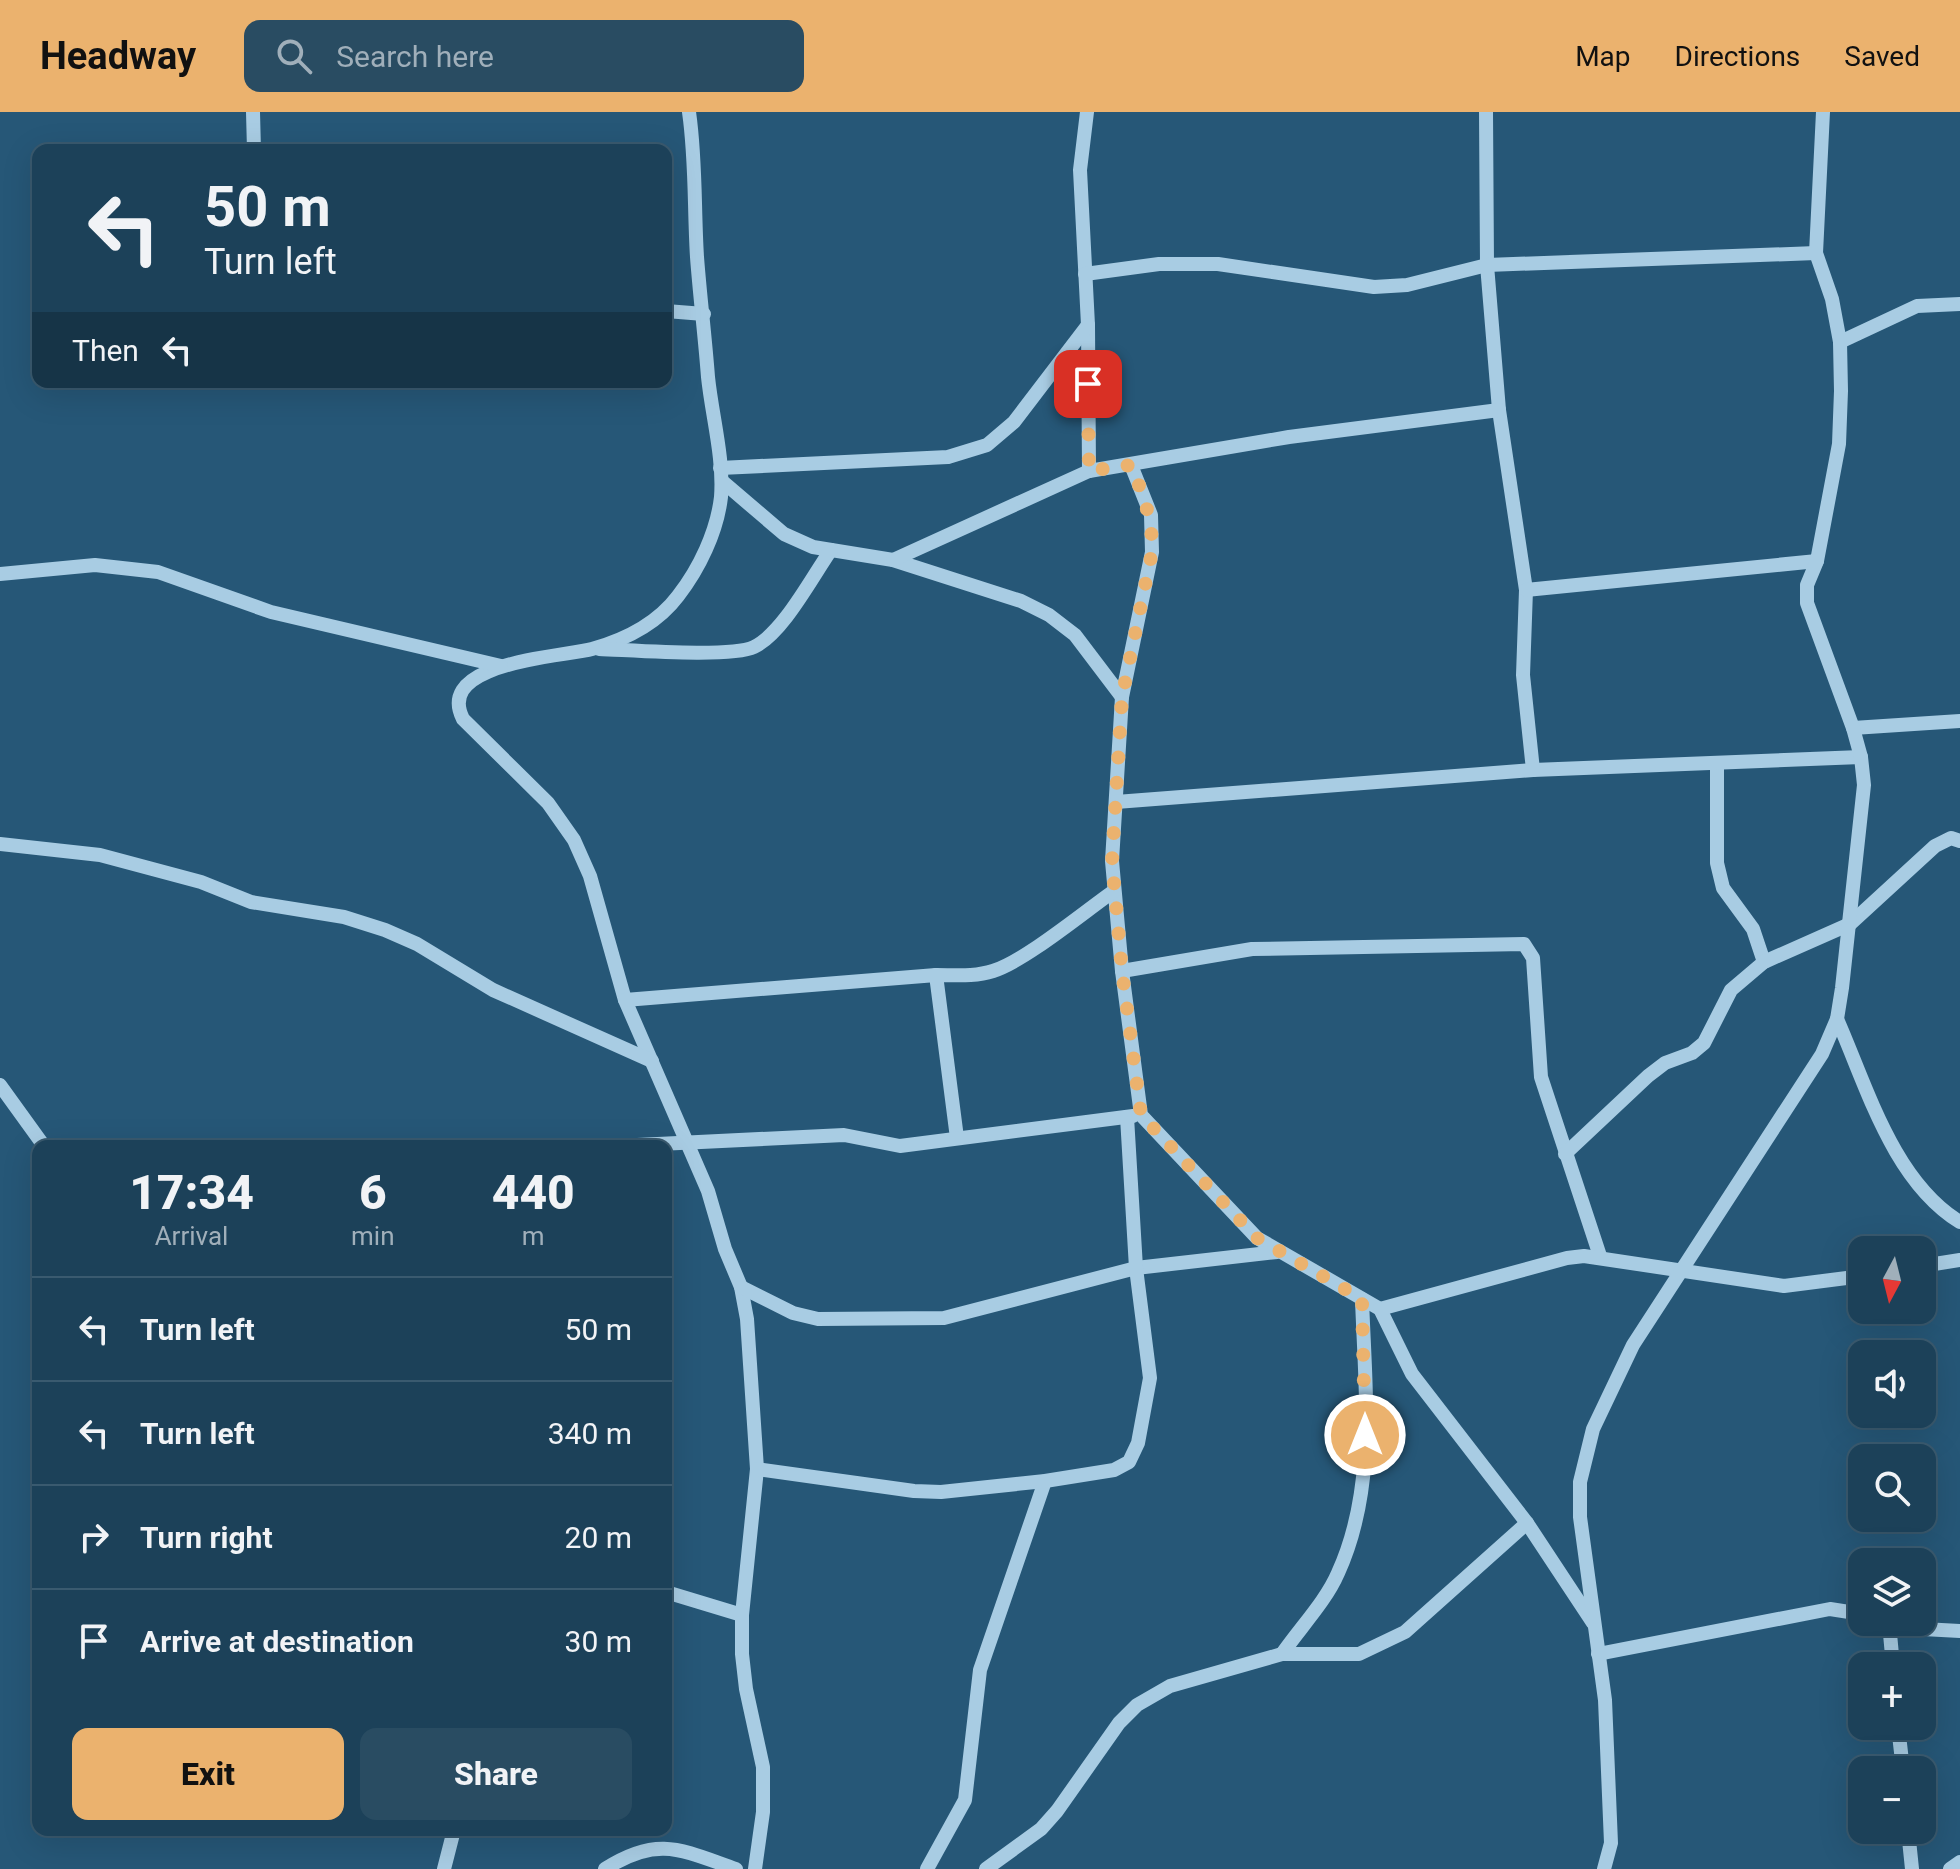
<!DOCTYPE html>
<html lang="en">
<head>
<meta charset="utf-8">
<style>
	body { margin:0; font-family:Roboto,sans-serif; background:#294c62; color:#f1f3f6; height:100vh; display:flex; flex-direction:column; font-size:30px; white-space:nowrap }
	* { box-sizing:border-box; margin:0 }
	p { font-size:26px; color:#a0afba }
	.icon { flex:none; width:44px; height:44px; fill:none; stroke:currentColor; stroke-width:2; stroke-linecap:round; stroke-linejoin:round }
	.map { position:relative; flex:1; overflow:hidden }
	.side { position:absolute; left:32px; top:1028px; width:640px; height:696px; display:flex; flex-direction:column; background:#1c4159; border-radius:16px; box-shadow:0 8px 32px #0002,0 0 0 2px #3a5a6f }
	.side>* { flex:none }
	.top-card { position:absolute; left:32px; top:32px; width:640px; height:244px; border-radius:16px; box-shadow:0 8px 32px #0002,0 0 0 2px #3a5a6f; background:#1c4159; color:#f1f3f6; overflow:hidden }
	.needle { width:52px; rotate:187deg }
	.tools { position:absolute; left:1848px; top:1124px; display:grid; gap:16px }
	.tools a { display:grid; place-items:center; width:88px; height:88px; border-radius:16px; background:#1c4159; box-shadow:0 8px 32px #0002,0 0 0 2px #3a5a6f; font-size:40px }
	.pin { position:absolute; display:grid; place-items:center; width:68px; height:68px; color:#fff; margin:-34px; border-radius:16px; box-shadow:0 4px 12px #0006 }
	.me { position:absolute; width:88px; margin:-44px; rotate:0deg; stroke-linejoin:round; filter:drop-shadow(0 0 6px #0008) }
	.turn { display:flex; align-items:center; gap:28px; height:168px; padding:0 40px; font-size:36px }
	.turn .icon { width:104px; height:104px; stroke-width:2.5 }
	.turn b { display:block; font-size:56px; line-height:68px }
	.then { display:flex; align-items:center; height:76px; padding:0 40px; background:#0003; gap:16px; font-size:30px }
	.eta { display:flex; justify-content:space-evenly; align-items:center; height:136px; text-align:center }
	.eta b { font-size:48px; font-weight:800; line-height:56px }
	.button { display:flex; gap:16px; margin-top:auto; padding:16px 40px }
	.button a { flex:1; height:92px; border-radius:16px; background:#ebb26e; color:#111; font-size:32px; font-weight:800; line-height:92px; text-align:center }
	.button a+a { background:#294c62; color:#f1f3f6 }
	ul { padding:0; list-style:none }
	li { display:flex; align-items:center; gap:24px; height:104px; padding:0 40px; border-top:2px solid #3a5a6f }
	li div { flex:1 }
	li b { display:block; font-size:30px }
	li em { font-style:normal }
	header { display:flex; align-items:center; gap:48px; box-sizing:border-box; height:112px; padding:0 40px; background:#ebb26e; color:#111 }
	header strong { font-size:38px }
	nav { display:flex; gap:44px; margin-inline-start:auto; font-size:28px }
	.search { width:560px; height:72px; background:#294c62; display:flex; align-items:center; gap:20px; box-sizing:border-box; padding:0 28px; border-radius:16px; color:#a0afba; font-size:30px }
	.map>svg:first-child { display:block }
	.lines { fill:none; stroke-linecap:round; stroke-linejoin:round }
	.minor { stroke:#a8cce3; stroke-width:14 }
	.route { stroke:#ebb26e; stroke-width:14; stroke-dasharray:0 25.2 }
</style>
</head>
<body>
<header>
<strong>Headway</strong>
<div class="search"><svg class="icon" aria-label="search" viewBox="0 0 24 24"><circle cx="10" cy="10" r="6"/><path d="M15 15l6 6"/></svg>Search here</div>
<nav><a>Map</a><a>Directions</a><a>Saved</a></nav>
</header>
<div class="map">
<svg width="1960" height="1757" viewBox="0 0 1960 1757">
	<rect width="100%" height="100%" fill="#265777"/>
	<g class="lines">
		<g class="minor">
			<polyline points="253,0 254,38"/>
			<path d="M689 0C696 48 694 97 697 145 700 185 705 225 708 265 712 304 724 346 721 385 717 420 699 457 678 484 657 512 624 528 592 537 562 545 434 550 463 607L548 691 574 728 590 764 625 888 708 1079 725 1137 741 1175 747 1207 757 1357 742 1503V1542L746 1577 763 1655V1700L755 1757"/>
			<polyline points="1087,0 1080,58 1088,213 1089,359"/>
			<polyline points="1486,0 1487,153 1499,298 1526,478 1523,563 1533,658"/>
			<polyline points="1085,162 1159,152 1218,152 1374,175 1407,173 1487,153 1816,141"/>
			<polyline points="666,199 704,202"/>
			<polyline points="1840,230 1917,194 1960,192"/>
			<polyline points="1131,353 1151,403 1152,440 1122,585 1112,749 1122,859 1141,1003 1257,1126 1380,1197 1412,1262 1527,1411 1593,1511"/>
			<polyline points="720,356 948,345 987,333 1014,310 1088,213"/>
			<polyline points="722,369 784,422 813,435 893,448 1021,489 1049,503 1075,523 1122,585"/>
			<polyline points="893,448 1089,359 1289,325 1499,298"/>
			<polyline points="0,462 95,453 158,460 271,500 501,554"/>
			<polyline points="1526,478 1817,449"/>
			<path d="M599 537C630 538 731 546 754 535 783 521 812 465 831 438"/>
			<polyline points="1853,616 1960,609"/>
			<polyline points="1717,651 1717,751 1723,776 1753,817 1764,850"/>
			<polyline points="1116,690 1533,658 1861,645"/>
			<polyline points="0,732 100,743 201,770 251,790 344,805 385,818 417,832 493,878 652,949"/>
			<polyline points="1122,859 1252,837 1524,832 1533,846 1541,965 1600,1144"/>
			<polyline points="936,863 957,1026"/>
			<path d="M625 888 936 863C955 863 975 865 993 859 1025 849 1084 800 1114 779"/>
			<path d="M1837 907C1867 975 1893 1069 1960 1110"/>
			<polyline points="0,973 44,1034"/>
			<polyline points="617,1034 844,1023 900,1034 1133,1004"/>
			<polyline points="1565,1042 1648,964 1665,951 1692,941 1704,931 1731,878 1764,850 1850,812 1935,734 1951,726 1960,729"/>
			<polyline points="1922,1154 1960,1148"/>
			<polyline points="741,1175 793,1201 818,1207 944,1206 1136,1156 1277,1140"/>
			<polyline points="1380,1197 1567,1146 1584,1144 1784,1174 1862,1164"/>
			<polyline points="757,1357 914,1379 941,1380 1045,1369 1114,1358 1129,1350 1138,1331 1150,1266 1136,1156 1127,1005"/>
			<polyline points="666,1480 742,1503"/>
			<polyline points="1885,1510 1923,1517 1960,1519"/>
			<polyline points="1889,1511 1893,1554"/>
			<path d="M1282 1542C1300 1516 1326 1489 1338 1461 1377 1376 1365 1277 1362 1187"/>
			<polyline points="1598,1542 1830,1497 1862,1502"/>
			<polyline points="1898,1614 1903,1658"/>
			<polyline points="1908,1718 1912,1757"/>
			<polyline points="444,1757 454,1718"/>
			<path d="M605 1757C658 1723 682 1738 736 1757"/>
			<polyline points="927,1757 965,1688 980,1558 1045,1369"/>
			<polyline points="986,1757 1041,1717 1057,1699 1119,1611 1137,1593 1170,1574 1282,1542 1359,1542 1405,1520 1527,1411"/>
			<polyline points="1604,1757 1611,1731 1605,1588 1580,1405 1580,1370 1593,1317 1633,1233 1822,942 1837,907 1842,876 1864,673 1861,645 1853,616 1807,491 1807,473 1817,449 1839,332 1841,279 1840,230 1832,187 1816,141 1823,0"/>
			<polyline points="1950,1757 1960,1750"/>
		</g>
	</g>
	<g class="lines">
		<path class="route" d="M1088 272 1089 359 1131 353C1143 383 1153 407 1152 440L1122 585 1112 749 1122 859 1141 1003 1257 1126 1362 1187 1365 1323"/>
	</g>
</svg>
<div class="tools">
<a><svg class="needle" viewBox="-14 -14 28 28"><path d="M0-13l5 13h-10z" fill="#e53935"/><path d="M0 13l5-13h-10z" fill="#a0afba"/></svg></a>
<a><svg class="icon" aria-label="sound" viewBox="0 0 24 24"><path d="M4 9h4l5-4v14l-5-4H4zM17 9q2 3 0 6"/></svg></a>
<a><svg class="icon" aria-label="search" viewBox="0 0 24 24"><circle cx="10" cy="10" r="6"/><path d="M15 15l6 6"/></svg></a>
<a><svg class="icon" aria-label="layers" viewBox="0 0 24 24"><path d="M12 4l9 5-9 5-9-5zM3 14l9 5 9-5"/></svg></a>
<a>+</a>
<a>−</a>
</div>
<div class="pin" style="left:1088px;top:272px;background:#d93025"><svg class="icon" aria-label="arrive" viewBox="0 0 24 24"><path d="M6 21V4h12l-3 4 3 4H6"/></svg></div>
<svg class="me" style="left:1365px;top:1323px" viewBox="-20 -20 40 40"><circle r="17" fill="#ebb26e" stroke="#fff" stroke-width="3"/><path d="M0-11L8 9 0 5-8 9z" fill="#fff"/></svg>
<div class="top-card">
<div class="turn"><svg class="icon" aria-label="left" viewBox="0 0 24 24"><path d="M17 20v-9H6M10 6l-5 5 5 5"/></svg><div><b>50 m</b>Turn left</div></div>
<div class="then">Then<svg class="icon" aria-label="left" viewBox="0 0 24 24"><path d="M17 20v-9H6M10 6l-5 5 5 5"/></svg></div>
</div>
<section class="side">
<div class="eta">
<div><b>17:34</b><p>Arrival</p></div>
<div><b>6</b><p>min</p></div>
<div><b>440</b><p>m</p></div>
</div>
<ul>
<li><svg class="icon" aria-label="left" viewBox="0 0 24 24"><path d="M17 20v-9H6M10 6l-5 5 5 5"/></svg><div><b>Turn left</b></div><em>50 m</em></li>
<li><svg class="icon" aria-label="left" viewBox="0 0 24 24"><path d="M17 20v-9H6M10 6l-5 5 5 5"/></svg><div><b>Turn left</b></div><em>340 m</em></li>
<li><svg class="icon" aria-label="right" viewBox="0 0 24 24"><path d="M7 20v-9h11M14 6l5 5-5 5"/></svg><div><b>Turn right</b></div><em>20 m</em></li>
<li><svg class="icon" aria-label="arrive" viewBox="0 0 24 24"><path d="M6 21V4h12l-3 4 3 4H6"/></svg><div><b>Arrive at destination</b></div><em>30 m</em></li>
</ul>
<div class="button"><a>Exit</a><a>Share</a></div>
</section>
</div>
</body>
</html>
